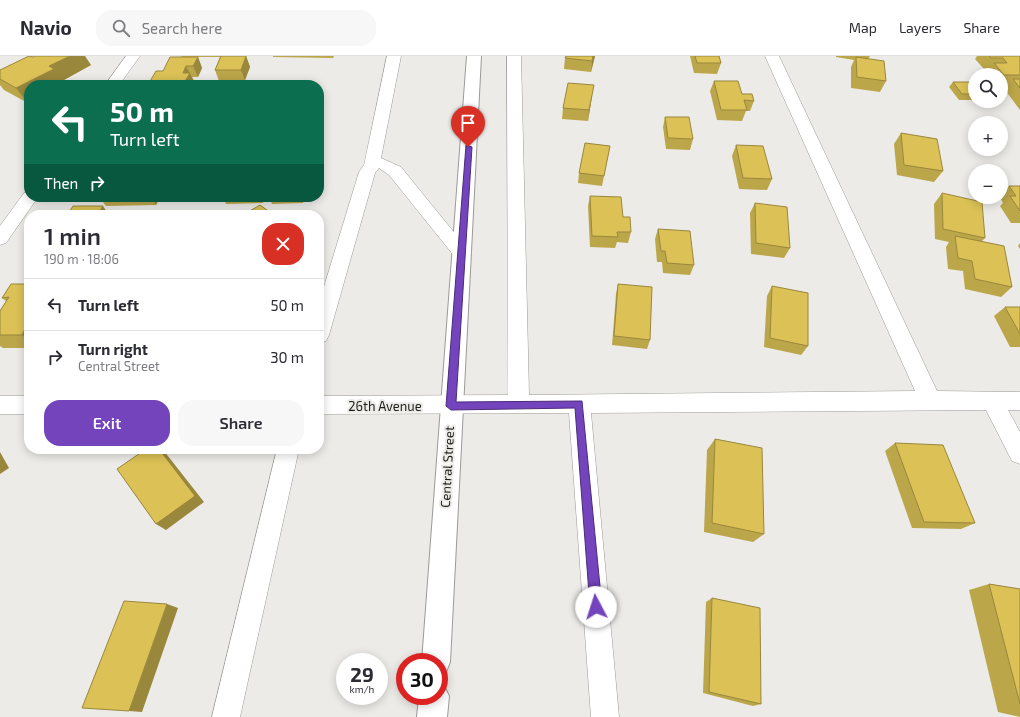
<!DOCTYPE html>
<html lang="en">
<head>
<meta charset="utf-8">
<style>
	body { margin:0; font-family:"Exo 2",sans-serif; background:#f7f7f7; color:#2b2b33; height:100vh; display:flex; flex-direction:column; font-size:15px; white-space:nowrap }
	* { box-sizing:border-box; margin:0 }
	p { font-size:13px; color:#7c7c81 }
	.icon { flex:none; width:22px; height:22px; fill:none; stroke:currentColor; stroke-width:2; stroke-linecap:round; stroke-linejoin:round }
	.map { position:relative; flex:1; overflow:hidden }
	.details { position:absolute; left:24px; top:154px; width:300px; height:244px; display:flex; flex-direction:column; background:#fff; border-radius:16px; box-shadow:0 2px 10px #0003 }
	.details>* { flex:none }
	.guide { position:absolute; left:24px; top:24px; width:300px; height:122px; border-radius:16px; box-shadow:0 2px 10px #0003; background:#0b6e4f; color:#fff; overflow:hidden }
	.controls { position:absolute; left:968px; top:12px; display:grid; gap:8px }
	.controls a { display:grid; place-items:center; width:40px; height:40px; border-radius:50%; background:#fff; box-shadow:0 2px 10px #0003; font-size:20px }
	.speed { position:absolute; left:336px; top:597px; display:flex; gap:8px; font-size:20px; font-weight:700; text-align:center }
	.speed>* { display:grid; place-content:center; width:52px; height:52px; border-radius:50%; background:#fff; box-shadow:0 2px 10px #0003; line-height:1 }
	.speed small { font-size:10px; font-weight:400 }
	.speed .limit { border:6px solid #d22; background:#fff; color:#111 }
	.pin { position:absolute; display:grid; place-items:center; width:34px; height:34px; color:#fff; margin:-41px -17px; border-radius:50% 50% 50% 0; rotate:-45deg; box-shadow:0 0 4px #0007 }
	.pin .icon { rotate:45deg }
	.me { position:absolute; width:44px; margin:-22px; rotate:355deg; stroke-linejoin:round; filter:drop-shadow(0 0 3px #0008) }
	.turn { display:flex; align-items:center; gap:14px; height:84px; padding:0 20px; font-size:18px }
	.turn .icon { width:52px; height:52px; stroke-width:2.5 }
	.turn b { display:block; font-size:28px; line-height:34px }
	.then { display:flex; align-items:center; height:38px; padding:0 20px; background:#0003; gap:8px; font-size:15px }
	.round { display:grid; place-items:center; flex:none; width:42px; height:42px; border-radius:16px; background:#f7f7f7 }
	.summary { display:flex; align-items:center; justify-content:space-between; height:68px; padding:0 20px }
	h1 { font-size:24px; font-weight:600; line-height:30px }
	.primary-button { display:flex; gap:8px; margin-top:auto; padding:8px 20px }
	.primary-button a { flex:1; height:46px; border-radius:16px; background:#7344bc; color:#fff; font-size:16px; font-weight:600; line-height:46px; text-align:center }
	.primary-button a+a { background:#f7f7f7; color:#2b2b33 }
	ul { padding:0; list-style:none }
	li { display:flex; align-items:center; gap:12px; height:52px; padding:0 20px; border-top:1px solid #e1e1e2 }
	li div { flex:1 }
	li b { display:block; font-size:15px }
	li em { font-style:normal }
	header { display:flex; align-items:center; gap:24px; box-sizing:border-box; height:56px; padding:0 20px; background:#fff; border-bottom:1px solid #e1e1e2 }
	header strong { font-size:19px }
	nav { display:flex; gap:22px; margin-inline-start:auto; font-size:14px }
	.search { width:280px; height:36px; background:#f7f7f7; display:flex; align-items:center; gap:10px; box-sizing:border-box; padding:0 14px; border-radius:16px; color:#7c7c81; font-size:15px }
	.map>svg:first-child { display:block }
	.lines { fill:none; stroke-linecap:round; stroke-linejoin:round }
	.street-casing { stroke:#9b9a96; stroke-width:1 }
	.secondary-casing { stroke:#9b9a96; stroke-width:2 }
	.street { fill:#fff; fill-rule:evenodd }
	.secondary { fill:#fff; fill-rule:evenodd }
	.wall { fill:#bca64a }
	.shaded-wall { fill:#99873c }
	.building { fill:#dbc156; stroke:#99873c }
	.route { fill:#7344bc; stroke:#4b2c7a }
	.labels { text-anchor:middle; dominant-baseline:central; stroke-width:4; stroke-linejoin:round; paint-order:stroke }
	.street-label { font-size:13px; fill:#1e1e1c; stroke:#ecebe7 }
</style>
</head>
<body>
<header>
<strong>Navio</strong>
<div class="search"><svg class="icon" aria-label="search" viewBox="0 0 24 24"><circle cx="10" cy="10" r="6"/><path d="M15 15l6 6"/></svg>Search here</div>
<nav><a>Map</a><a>Layers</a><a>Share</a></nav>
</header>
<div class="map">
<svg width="1020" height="661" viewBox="0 0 1020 661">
	<rect width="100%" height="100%" fill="#ecebe7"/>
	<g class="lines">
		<defs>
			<g id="street">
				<polygon points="126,0 140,0 119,29 105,29"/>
				<polygon points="387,0 401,0 381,102 401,111 470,196 467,201 461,202 455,201 389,119 379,112 375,117 329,279 326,285 319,287 319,247 359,116 364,109"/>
				<polygon points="507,0 521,0 529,339 915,335 765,0 779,0 937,335 1020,336 1020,354 1008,354 1020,376 1020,408 1012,405 986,354 591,357 619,661 591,661 569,357 319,358 319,340 508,339"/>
				<polygon points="29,136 29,141 38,141 6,187 0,189 0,170 24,137"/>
				<rect x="0" y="340" width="29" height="18"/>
				<polygon points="277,393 299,393 240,661 212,661"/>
			</g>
			<g id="secondary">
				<polygon points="467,0 481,0 450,606 446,616 439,619 439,606 422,606"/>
				<polygon points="439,627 444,630 449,640 447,661 417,661 419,640 439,640"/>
			</g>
		</defs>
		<use href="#street" class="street-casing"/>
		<use href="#secondary" class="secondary-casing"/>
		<use href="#street" class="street"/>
		<use href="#secondary" class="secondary"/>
	</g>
	<g class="wall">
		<polygon points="181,0 246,0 250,11 245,24 219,25 215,14 220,1 198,1 202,12 198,21 192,21 195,27 194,29 150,29 149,27 163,15 182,1"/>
		<polygon points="273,0 334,0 333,2 273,1"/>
		<polygon points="595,0 591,16 564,13 565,2"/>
		<polygon points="690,0 719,0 721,7 717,18 694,17"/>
		<polygon points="836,0 870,0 868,3 886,25 880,36 851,32 851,11 854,4 836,1"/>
		<polygon points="977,0 1020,0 1020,54 1005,34 1008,30 1001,30 1001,19 987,19 987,18 990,13 984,13 975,3"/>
		<polygon points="33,1 91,9 62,25 64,28 63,29 29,29 29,46 28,47 4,34 0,29 0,14"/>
		<polygon points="714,25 742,38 754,45 750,55 746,55 742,65 717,64 710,35"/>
		<polygon points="953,26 975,26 975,44 959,44 949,31"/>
		<polygon points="592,40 588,65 562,63 563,52"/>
		<polygon points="319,44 324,60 322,70 324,77 321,91 319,91"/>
		<polygon points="29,56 29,66 24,60"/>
		<polygon points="665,61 693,83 690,94 666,93 663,71"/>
		<polygon points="901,77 943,115 934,126 897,119 894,88"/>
		<polygon points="736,89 772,123 767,134 739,133 732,100"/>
		<polygon points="610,90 602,130 578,127 579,117"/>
		<polygon points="1009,130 1020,130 1020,167 1011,167 1000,150 1003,147 1000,141 1001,141 1001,139"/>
		<polygon points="942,137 985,182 982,185 1012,231 1001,241 965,233 963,215 948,213 946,191 949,186 935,183 934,148"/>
		<polygon points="590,140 623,161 631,176 628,187 617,186 615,192 590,191 588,150"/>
		<polygon points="99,141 160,141 156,149 106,150"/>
		<polygon points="223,141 304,141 303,147 272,148 269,141 264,141 263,147 226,148"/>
		<polygon points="755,147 790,192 784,202 751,198 750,157"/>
		<polygon points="658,173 694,209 690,219 663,217 662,206 657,206 655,183"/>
		<polygon points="1020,187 1020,193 1018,190"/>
		<polygon points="29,228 29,292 3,292 0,290 0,255 6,245 2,242"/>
		<polygon points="618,228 650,284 647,293 612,289 616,238"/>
		<polygon points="772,230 808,290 801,299 764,291 767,240"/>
		<polygon points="1005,251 1020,251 1020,291 1010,291 994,260"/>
		<polygon points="715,383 764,478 753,486 704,476 707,394"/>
		<polygon points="895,387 975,467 961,473 912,472 885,395"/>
		<polygon points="989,528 1020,533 1020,661 998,656 969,534"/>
		<polygon points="712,542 761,648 753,650 703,637 706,546"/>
	</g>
	<g class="shaded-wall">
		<polygon points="70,0 85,0 91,9 62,25 64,28 63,29 29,29 29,46 28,47 16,32 49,10"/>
		<polygon points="246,0 250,11 245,24 241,14"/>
		<polygon points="593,0 595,0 591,16 592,5"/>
		<polygon points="198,1 202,12 198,21 193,10"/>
		<polygon points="186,10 195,27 194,29 185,29 184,27 183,17"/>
		<polygon points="594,29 592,40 588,65 589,54"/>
		<polygon points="320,44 324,60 322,70 324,77 321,91 319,85 319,47"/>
		<polygon points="151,141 160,141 156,149"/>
		<polygon points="260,141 264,141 263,147"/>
		<polygon points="301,141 304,141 303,147"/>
		<polygon points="103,150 109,159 97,159"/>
		<polygon points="25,273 29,277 29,285 22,279"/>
		<polygon points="159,393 161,393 164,395 204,446 166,474 156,468"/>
		<polygon points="0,396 9,412 0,418"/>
		<polygon points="167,548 178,552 142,656 129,655"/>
	</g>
	<g class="building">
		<polygon points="29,0 33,1 35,0 70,0 49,10 54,13 16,32 0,23 0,14"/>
		<polygon points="221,0 246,0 241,14 215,14"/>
		<polygon points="566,0 593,0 592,5 565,2"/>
		<polygon points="695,0 719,0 721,7 697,7"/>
		<polygon points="989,0 1020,0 1020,19 1004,19 994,7 1007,7 1003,2 991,2"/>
		<polygon points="170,1 198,1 193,10 186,10 183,17 190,17 184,27 149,27 156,15 163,15"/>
		<polygon points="856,1 884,5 886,25 857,21"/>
		<polygon points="1013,23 1020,23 1020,32"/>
		<polygon points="714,25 738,25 742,38 752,38 754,45 744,44 747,54 721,54"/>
		<polygon points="953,26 975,26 975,38 962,38"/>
		<polygon points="568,27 594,29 589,54 563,52"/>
		<polygon points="29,56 29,61 24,60"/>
		<polygon points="665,61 689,61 693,83 668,82"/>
		<polygon points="901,77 937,83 943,115 904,109"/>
		<polygon points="585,87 610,90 604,120 579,117"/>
		<polygon points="736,89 763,90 772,123 743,122"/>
		<polygon points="1009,130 1020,130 1020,155 1010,140 1016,140"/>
		<polygon points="942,137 982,146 985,182 943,173"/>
		<polygon points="590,140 621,141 623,161 630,161 631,176 617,176 618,181 592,180"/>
		<polygon points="755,147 787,151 790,192 756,187"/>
		<polygon points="260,149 274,159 243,159"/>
		<polygon points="73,150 103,150 97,159 67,159"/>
		<polygon points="658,173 690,175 694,209 667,207 665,195 661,195"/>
		<polygon points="955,180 1004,190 1012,231 975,223 972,205 958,202"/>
		<polygon points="11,228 29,228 29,273 25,273 22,279 0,279 0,255 9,241 2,242"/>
		<polygon points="618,228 652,231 650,284 614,280"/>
		<polygon points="772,230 808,237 808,290 770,282"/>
		<polygon points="1005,251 1020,251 1020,278"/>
		<polygon points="715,383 762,392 764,478 712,467"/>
		<polygon points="895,387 943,389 975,467 924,466"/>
		<polygon points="146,393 159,393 195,440 156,468 117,413"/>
		<polygon points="989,528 1020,533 1020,648"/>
		<polygon points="712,542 760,552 761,648 709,636"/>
		<polygon points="124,545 167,548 129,655 82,652"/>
	</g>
	<polygon class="route" points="466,89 472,91 456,346 582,345 602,551 600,555 596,557 592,555 590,551 575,352 451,354 446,350"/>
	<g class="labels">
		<g class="street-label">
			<text x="385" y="350">26th Avenue</text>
			<text transform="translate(447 411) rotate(-87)">Central Street</text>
		</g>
	</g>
</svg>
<div class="controls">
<a><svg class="icon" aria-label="search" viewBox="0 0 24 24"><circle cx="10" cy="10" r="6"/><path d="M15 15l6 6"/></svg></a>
<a>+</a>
<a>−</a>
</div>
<div class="speed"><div>29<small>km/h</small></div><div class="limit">30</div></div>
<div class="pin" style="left:468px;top:91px;background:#d93025"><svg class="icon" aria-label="arrive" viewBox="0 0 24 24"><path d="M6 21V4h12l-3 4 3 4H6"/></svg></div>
<svg class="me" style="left:596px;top:551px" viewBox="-20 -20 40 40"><circle r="19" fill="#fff"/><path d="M0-13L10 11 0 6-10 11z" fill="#7344bc"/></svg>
<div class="guide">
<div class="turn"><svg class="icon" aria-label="left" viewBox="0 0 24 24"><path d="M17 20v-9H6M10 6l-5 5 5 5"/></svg><div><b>50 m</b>Turn left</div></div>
<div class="then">Then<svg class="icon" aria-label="right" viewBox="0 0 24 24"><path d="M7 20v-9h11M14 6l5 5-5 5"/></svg></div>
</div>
<section class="details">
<div class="summary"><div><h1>1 min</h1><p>190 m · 18:06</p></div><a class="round" style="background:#d93025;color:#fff"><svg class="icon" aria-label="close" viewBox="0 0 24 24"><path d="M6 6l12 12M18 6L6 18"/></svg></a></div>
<ul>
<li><svg class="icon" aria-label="left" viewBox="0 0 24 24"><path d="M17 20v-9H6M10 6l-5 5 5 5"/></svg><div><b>Turn left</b></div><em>50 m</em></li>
<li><svg class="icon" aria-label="right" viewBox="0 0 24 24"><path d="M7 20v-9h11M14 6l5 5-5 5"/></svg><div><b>Turn right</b><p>Central Street</p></div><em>30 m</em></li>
</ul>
<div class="primary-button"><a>Exit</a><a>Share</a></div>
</section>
</div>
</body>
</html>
